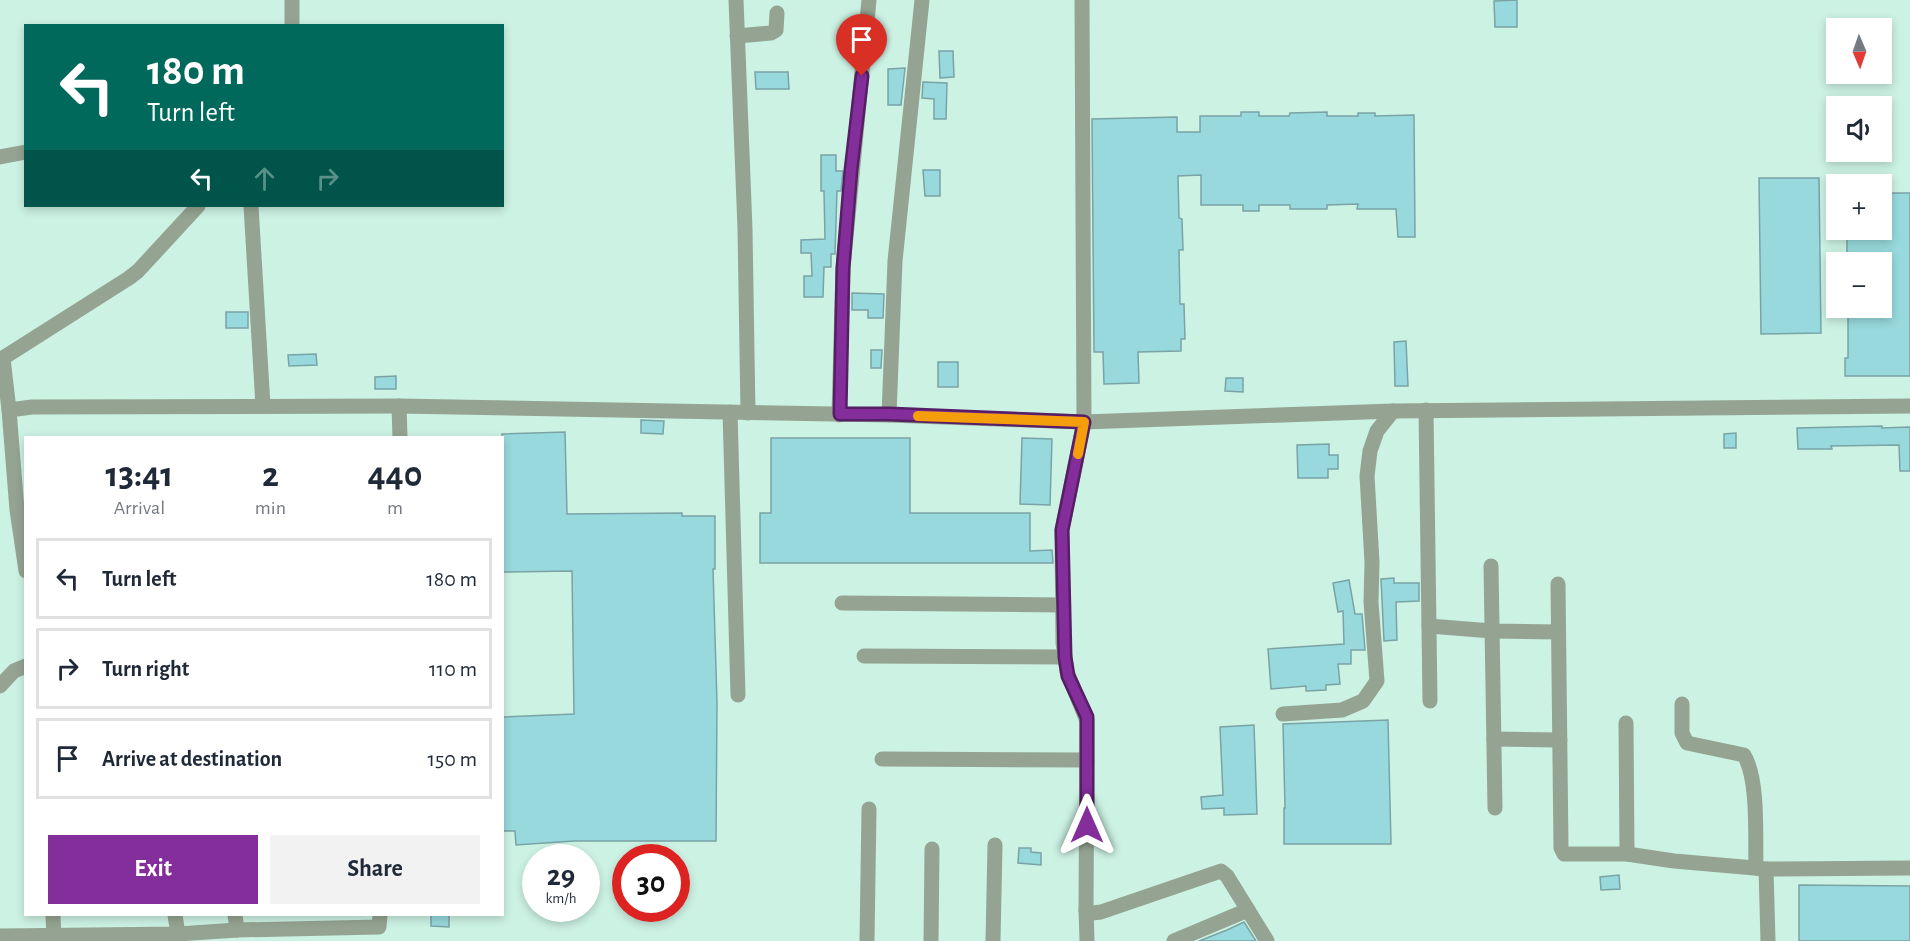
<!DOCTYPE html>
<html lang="en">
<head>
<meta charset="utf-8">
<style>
	body { margin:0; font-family:"Alegreya Sans",sans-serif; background:#f2f2f3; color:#1f2937; height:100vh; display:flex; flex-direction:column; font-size:22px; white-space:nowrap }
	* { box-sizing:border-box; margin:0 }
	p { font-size:20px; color:#747a83 }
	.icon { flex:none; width:33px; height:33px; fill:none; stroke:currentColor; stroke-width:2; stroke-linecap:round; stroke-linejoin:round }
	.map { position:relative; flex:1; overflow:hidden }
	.sheet { position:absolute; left:24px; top:436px; width:480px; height:480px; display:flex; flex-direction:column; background:#fff; border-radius:0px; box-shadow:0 3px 9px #0003 }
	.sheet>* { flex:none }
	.guide { position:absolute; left:24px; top:24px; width:480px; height:183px; border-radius:0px; box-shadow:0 3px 9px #0003; background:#00695c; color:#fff; overflow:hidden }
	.needle { width:39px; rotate:178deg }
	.controls { position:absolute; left:1826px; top:18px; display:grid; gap:12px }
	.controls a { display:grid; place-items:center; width:66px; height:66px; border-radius:0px; background:#fff; box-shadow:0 3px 9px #0003; font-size:30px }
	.speed { position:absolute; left:522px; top:844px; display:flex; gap:12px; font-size:30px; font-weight:700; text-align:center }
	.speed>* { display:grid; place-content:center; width:78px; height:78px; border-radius:50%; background:#fff; box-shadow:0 3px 9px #0003; line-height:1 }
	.speed small { font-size:15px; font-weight:400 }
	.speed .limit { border:9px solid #d22; background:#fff; color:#111 }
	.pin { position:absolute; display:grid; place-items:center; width:51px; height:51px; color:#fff; margin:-62px -26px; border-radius:50% 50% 50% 0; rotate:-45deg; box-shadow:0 0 6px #0007 }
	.pin .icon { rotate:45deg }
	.me { position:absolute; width:66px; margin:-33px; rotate:0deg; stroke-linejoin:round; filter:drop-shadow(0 0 4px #0008) }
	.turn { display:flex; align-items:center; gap:21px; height:126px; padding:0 24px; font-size:27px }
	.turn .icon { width:78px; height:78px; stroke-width:2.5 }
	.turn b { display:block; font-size:42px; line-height:51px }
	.lanes { display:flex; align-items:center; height:57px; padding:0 24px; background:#0003; justify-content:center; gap:30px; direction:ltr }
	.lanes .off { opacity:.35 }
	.eta { display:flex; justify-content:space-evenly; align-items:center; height:102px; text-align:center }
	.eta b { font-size:36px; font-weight:700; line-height:42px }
	.button { display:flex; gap:12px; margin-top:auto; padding:12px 24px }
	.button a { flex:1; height:69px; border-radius:0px; background:#842e9c; color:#fff; font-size:24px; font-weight:700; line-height:69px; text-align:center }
	.button a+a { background:#f2f2f3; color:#1f2937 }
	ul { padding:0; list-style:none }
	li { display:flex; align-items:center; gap:18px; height:81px; margin:0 12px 9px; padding:0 12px; border:3px solid #e0e1e3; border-radius:0px }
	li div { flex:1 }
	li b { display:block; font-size:22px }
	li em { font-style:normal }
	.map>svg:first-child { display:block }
	.building { fill:#97d9dc; stroke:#7aa3a5; stroke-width:1.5 }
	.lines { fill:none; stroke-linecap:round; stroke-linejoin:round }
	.minor { stroke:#95a492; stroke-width:15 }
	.route-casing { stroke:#561e65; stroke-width:15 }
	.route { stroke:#842e9c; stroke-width:10 }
	.slow { stroke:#f59e0b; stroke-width:10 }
</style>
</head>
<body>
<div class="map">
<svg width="1910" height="941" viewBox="0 0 1910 941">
	<rect width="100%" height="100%" fill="#ccf2e4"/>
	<g class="building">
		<polygon points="1517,0 1517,27 1495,27 1494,1"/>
		<polygon points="939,51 953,51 954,77 940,78"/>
		<polygon points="905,68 901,105 888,105 888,69"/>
		<polygon points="755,72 788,72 789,89 756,89"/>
		<polygon points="923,82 947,83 946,119 934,119 934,99 922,98"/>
		<polygon points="1241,112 1259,112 1259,116 1289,116 1290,113 1327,112 1327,116 1358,116 1358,113 1375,113 1375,116 1414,115 1415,237 1398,237 1396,209 1357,209 1358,204 1327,205 1327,209 1290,209 1290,205 1259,205 1259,211 1243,211 1243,205 1201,205 1201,175 1178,176 1179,218 1182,219 1183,250 1179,250 1180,304 1184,304 1185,339 1181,339 1181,351 1138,352 1139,383 1104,384 1103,352 1094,352 1092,119 1177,117 1177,132 1200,132 1200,116 1241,116"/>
		<polygon points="821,155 836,155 836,171 843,171 841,191 837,191 835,254 831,254 831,267 824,267 823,297 804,297 804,276 812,276 811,253 801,253 801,240 825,239 824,191 821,191"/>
		<polygon points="923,170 940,170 940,196 925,196"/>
		<polygon points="1759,178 1819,178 1821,333 1761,334"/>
		<polygon points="1881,193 1910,193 1910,376 1845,376 1845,358 1848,358 1848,308 1881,308 1881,262 1847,262 1847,230 1881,230"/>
		<polygon points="852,293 884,294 883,318 868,318 868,310 852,310"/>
		<rect x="226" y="312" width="22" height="16"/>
		<polygon points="1406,341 1408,386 1395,386 1394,342"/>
		<polygon points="871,350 882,350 881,368 871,368"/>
		<polygon points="316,354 317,365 289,366 288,355"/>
		<rect x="938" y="362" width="20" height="25"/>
		<polygon points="396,376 396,389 375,389 375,377"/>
		<polygon points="1226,378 1243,378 1243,392 1225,391"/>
		<polygon points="641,420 664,421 663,434 641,433"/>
		<polygon points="1882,426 1882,428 1910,427 1910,471 1900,471 1899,445 1831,446 1832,449 1798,449 1797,428"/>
		<polygon points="565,432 567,514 682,513 682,516 715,516 715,569 713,569 717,703 716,841 574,841 516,845 515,831 502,831 502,717 574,714 572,571 502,572 502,434"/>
		<polygon points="1736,433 1736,448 1724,448 1724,434"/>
		<polygon points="771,438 910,438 910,513 1030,513 1030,551 1052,550 1053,563 760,563 760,513 771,513"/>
		<polygon points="1022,438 1052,439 1050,505 1020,504"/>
		<polygon points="1329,444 1329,455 1338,455 1338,469 1328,469 1328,478 1298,478 1297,445"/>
		<polygon points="1394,578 1394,583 1419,583 1419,601 1396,602 1397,640 1384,641 1381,579"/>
		<polygon points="1349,580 1355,614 1362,614 1365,650 1351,650 1351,664 1338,664 1340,684 1326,685 1326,690 1306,691 1306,686 1271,689 1268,649 1344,644 1343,611 1338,612 1333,583"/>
		<polygon points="1388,720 1391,844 1284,844 1284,808 1285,808 1283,724"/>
		<polygon points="1254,725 1257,814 1224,815 1224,808 1202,809 1201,797 1223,795 1220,727"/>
		<polygon points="1019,848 1031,848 1031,852 1041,853 1041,865 1018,863"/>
		<polygon points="1619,875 1620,889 1601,890 1600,877"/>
		<polygon points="1799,885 1910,886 1910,941 1799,941"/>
		<polygon points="431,915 449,915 449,927 431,926"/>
		<polygon points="1244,922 1256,941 1199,941 1227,930"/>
	</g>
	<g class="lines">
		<g class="minor">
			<polyline points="736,0 745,229 748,413"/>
			<polyline points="1082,0 1084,422 1062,530 1063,643 1067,672 1087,721 1086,910 1092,913 1101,912 1221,871 1227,876 1267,941"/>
			<polyline points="292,26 292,0"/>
			<polyline points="737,36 771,33 776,30 777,13"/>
			<polyline points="0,157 26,152"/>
			<polyline points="251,206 263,406"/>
			<polyline points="3,358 9,410 32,407 399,406 889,415 1084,422 1393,411 1910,406"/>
			<polyline points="0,360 129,278 138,271 198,206"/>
			<polyline points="399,406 400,438"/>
			<polyline points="9,410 17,510 26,571"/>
			<polyline points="1426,410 1430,701"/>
			<polyline points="730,412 738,695"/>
			<polyline points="839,415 843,268 869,0"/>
			<polyline points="889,415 895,261 922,0"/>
			<polyline points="1491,566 1495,808"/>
			<polyline points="1558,584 1561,848 1564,854 1627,854 1674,861 1766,869 1910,868"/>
			<polyline points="842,603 1063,605"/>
			<polyline points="1429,626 1492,631 1558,632"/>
			<polyline points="864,656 1065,657"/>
			<polyline points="0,686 14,671 26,666"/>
			<path d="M1682 704V733L1687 743 1744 755C1759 780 1755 838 1756 868"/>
			<polyline points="1283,714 1342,710 1363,701 1377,681 1371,602 1372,562 1367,476 1370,451 1377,431 1393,411"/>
			<polyline points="1626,723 1627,854"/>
			<polyline points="1494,739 1560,740"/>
			<polyline points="882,759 1087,760"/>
			<polyline points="1766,869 1768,941"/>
			<polyline points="1086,910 1087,941"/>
			<polyline points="53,915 54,941"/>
			<polyline points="175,915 178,934"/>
			<polyline points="235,915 237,930"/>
			<polyline points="0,936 178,934 237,930 379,927 380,915"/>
			<polyline points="867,941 869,809"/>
			<polyline points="931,941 932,849"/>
			<polyline points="993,941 995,845"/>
			<polyline points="1174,941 1248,910"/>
		</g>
	</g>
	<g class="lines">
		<defs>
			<polyline id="route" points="862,76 851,170 843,268 840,414 889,414 1084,422 1062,530 1065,657 1068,676 1087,717 1087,825"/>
		</defs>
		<use href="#route" class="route-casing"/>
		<use href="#route" class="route"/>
		<polyline class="slow" points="918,416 1084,422 1078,454"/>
	</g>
</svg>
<div class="controls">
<a><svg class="needle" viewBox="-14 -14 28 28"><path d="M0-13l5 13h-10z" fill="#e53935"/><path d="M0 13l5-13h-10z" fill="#747a83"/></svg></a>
<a><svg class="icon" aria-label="sound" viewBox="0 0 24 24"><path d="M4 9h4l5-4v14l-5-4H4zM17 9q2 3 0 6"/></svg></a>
<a>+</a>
<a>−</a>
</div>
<div class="speed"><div>29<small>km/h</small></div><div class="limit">30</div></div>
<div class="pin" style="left:862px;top:76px;background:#d93025"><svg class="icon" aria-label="arrive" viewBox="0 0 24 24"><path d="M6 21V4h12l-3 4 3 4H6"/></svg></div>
<svg class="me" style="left:1087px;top:825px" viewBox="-20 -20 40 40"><path d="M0-17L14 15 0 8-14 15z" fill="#842e9c" stroke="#fff" stroke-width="4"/></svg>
<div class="guide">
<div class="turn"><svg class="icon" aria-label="left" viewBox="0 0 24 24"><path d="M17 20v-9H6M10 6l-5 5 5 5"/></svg><div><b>180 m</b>Turn left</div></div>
<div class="lanes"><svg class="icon" aria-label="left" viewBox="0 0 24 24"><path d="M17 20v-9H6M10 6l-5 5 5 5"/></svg><svg class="icon off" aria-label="ahead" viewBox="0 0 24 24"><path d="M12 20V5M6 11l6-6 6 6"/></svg><svg class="icon off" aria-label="right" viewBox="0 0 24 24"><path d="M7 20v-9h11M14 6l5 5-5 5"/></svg></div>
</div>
<section class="sheet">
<div class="eta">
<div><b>13:41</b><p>Arrival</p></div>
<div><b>2</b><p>min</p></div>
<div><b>440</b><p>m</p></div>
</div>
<ul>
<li><svg class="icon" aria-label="left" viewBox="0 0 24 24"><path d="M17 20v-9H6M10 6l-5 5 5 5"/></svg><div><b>Turn left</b></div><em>180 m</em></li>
<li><svg class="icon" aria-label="right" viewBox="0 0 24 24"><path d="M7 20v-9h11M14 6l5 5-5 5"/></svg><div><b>Turn right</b></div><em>110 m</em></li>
<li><svg class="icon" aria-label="arrive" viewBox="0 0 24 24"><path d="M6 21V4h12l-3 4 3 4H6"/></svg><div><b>Arrive at destination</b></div><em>150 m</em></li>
</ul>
<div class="button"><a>Exit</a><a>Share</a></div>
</section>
</div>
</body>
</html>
